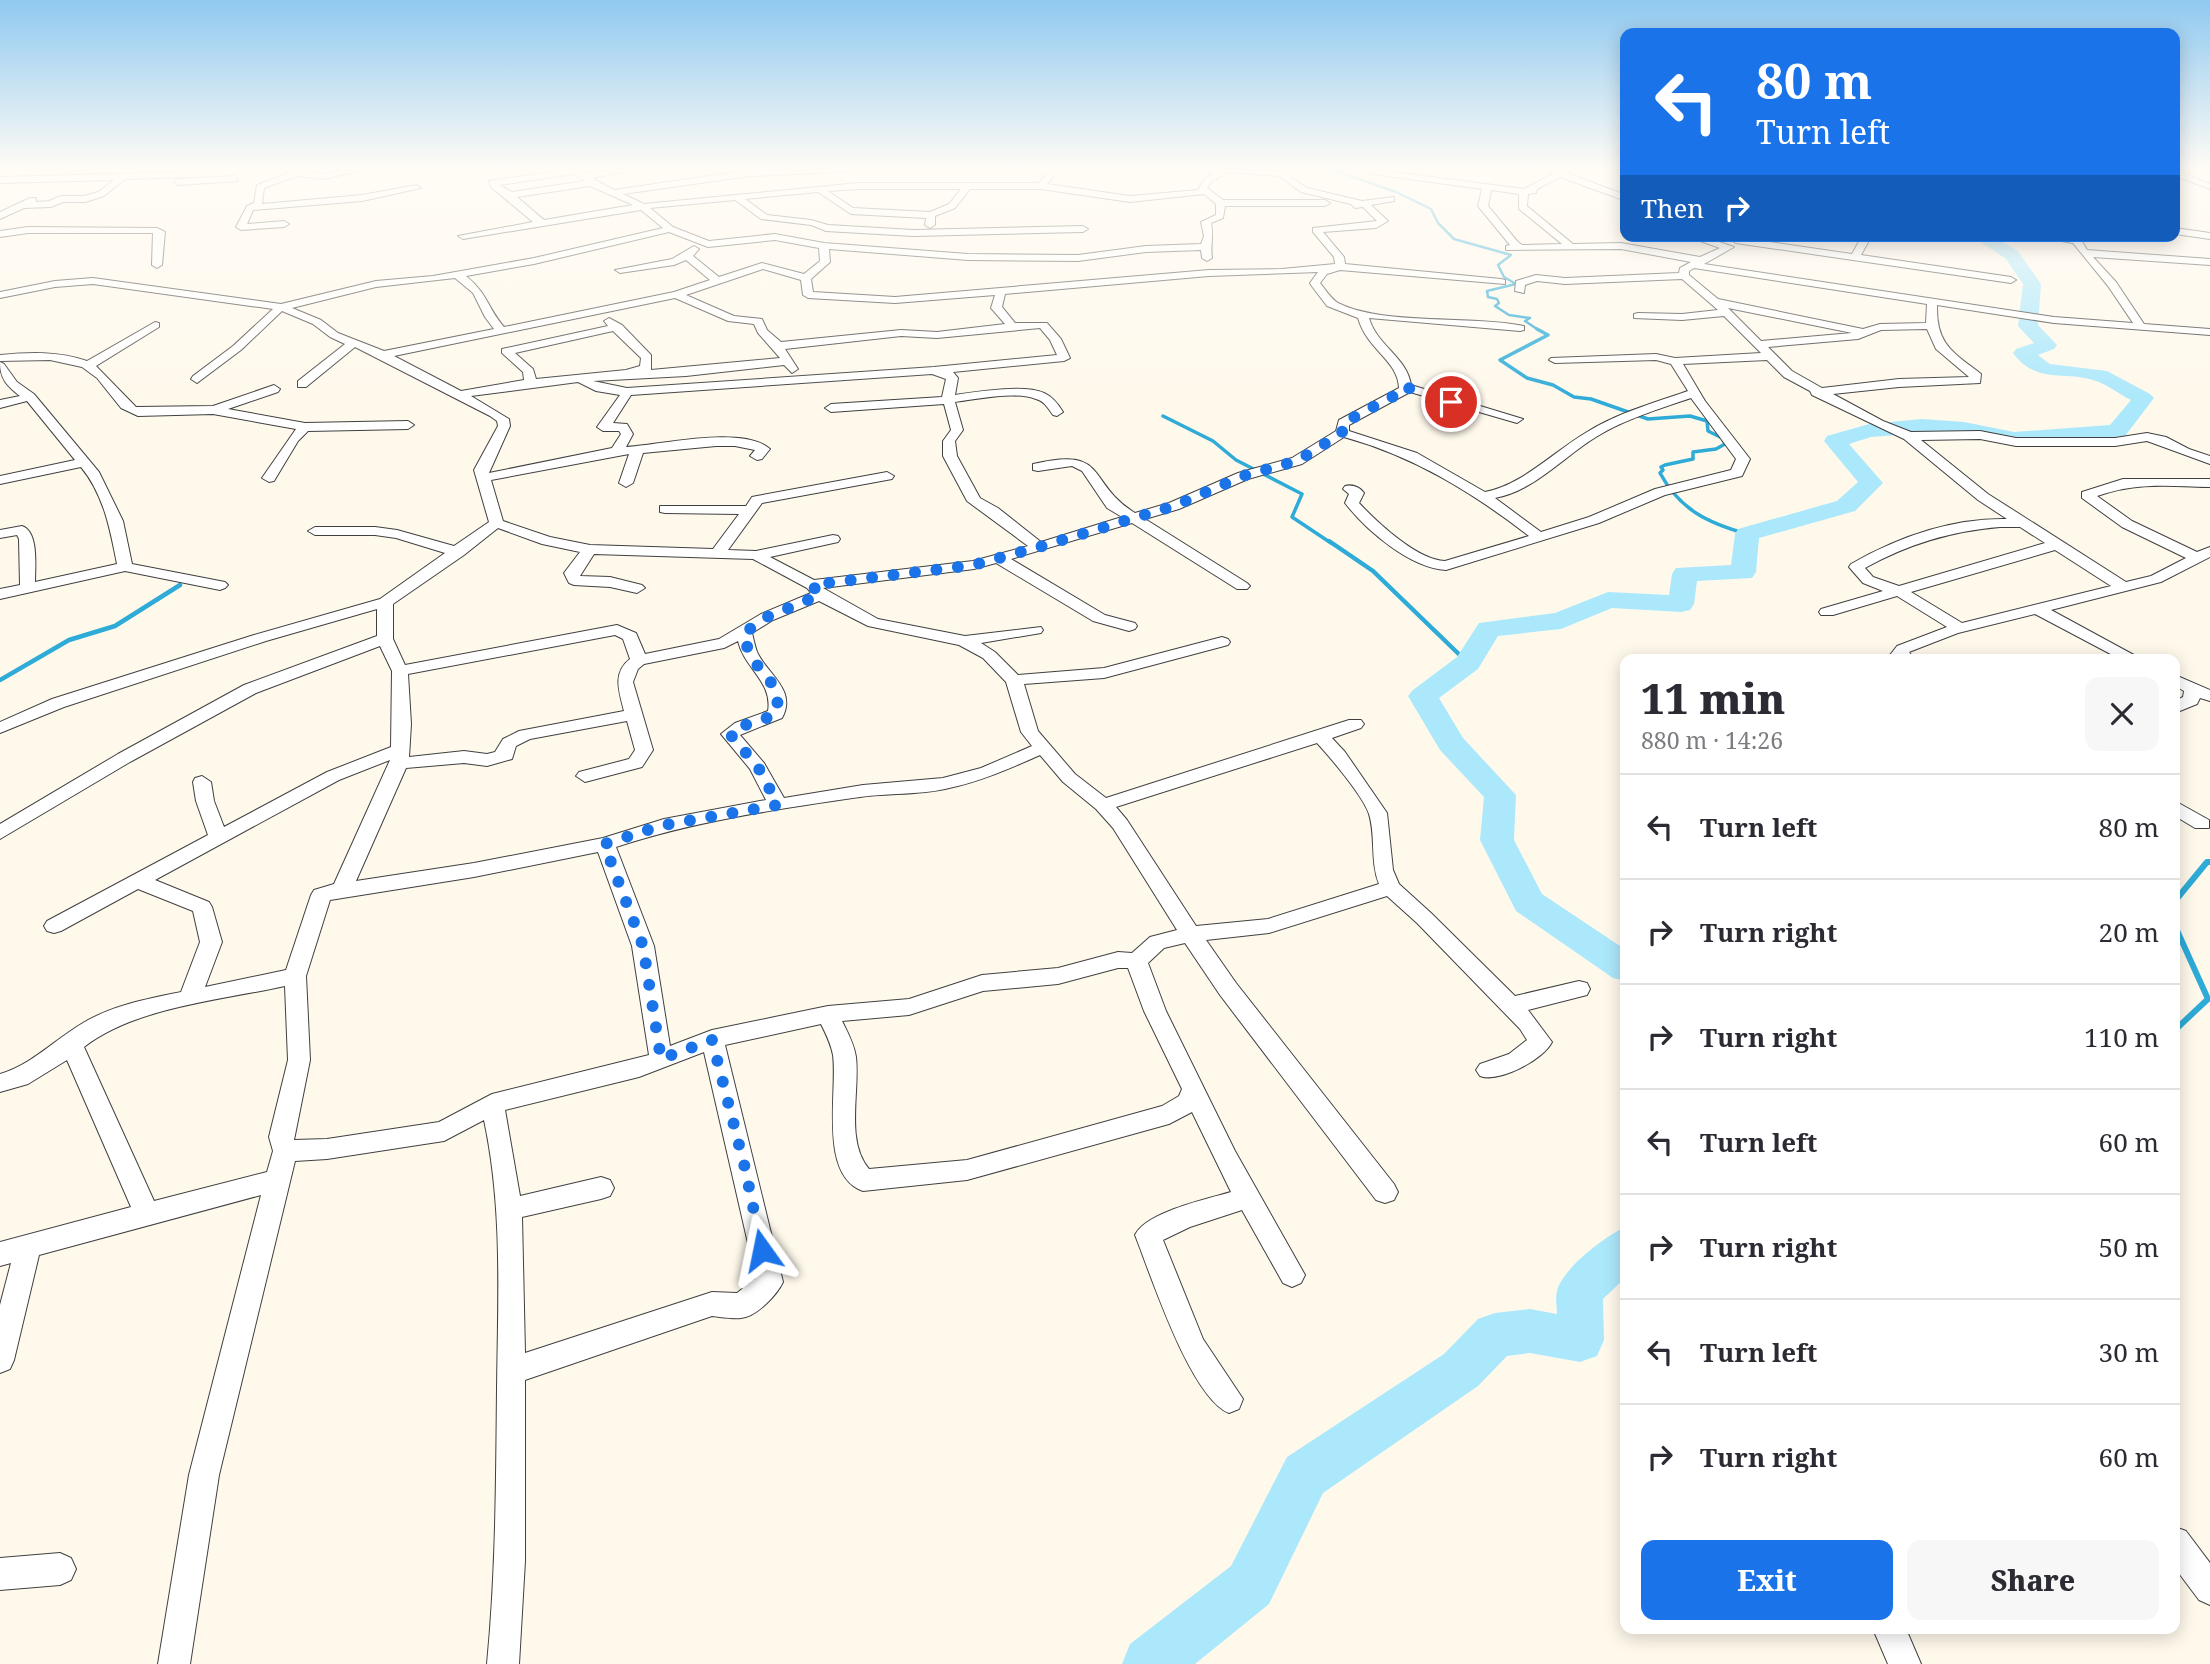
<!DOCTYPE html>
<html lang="en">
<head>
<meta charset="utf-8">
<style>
	body { margin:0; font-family:"Noto Serif",serif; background:#f7f7f7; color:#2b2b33; height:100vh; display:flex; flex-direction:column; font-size:26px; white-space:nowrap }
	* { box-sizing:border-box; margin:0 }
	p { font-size:23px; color:#7c7c81 }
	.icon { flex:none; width:38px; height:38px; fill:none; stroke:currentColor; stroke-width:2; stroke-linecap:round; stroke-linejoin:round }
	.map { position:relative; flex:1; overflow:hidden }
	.drawer { position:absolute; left:1620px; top:654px; width:560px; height:980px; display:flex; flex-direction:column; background:#fff; border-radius:14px; box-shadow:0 4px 18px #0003 }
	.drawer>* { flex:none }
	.banner { position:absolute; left:1620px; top:28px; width:560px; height:214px; border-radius:14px; box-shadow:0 4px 18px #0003; background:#1a73e8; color:#fff; overflow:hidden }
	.pin { position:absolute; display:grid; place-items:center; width:60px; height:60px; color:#fff; margin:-30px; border:4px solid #fff; border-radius:50%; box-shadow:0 2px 7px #0007 }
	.me { position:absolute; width:77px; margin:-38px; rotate:348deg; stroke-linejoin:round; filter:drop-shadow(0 0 5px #0008) }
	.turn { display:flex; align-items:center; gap:24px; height:147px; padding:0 21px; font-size:32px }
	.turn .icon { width:91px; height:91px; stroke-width:2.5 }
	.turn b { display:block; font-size:49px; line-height:60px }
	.then { display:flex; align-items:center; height:66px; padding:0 21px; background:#0003; gap:14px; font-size:26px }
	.round { display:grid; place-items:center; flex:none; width:74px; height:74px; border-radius:14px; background:#f7f7f7 }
	.summary { display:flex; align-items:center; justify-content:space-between; height:119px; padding:0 21px }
	h1 { font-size:42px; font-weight:800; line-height:52px }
	.button { display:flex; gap:14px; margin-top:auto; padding:14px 21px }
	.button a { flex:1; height:80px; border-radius:14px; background:#1a73e8; color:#fff; font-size:28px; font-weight:800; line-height:80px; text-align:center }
	.button a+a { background:#f7f7f7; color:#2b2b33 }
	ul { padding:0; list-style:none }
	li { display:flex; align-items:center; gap:21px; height:105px; padding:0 21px; border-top:2px solid #e1e1e2 }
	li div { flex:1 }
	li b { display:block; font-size:26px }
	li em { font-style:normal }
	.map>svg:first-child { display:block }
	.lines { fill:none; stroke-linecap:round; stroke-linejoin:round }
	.stream-far3 { stroke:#2eabd7; stroke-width:2.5 }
	.stream-far2 { stroke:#2eabd7; stroke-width:3.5 }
	.stream-far1 { stroke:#2eabd7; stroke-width:4.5 }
	.stream { stroke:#2eabd7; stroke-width:6 }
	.river { fill:#ace8fb; fill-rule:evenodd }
	.street-casing { stroke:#404040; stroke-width:2 }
	.street { fill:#fff; fill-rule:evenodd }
	.route { stroke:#1a73e8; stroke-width:12; stroke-dasharray:0 21.6 }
</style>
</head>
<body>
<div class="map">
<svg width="2210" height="1664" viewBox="0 0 2210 1664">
	<rect width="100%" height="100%" fill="#fff9ec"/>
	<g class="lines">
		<polyline class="stream-far3" points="1328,168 1396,192 1431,209 1438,223 1454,239 1511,255 1498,265 1504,277 1516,284 1487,291 1488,297 1497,299 1499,303 1495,306 1509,315 1530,318 1525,321 1540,331"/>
		<g class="stream-far2">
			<path d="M1537 329 1548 335 1500 360 1527 378 1553 385 1574 397 1591 399 1648 419 1690 416 1707 421 1708 431 1722 438 1725 444 1716 449 1693 452V459L1665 465 1661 467 1663 470 1660 473C1680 510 1708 523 1747 534"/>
			<polyline points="1163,416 1213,441 1236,460 1302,494 1292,517 1331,543"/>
		</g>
		<g class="stream-far1">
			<polyline points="1329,541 1373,571 1468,663"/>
			<polyline points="0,680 69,640 115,626 180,585"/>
		</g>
		<g class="stream">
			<polyline points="2175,901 2207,862 2210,862"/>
			<polyline points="2175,926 2208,999 2175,1030"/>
		</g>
		<g class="river">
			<path d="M1972 236H1992L2018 251 2041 284 2038 325 2057 345 2054 349 2038 355 2050 364 2107 371 2150 394 2154 398 2125 436 2014 446 1964 436 1922 433 1871 437 1849 444 1883 483 1855 511 1759 538 1756 572 1752 578 1697 581 1694 604 1690 610 1681 612 1612 608 1561 629 1498 636 1478 669 1439 698 1463 738 1516 795 1514 840 1542 894 1626 950V981L1613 978 1516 911 1480 840 1484 797 1440 750 1408 696 1413 690 1457 657 1479 623 1555 613 1608 592 1669 595 1672 574 1676 568 1731 565 1735 534 1738 529 1837 501 1858 482 1824 441 1827 436 1869 424 1922 419 1964 422 2014 432 2110 425 2131 400C2119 394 2108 385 2096 381 2064 370 2037 385 2013 353L2016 349 2034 343 2018 326 2023 284 2006 259Z"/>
			<path d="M1626 1227V1277L1603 1299 1604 1340 1597 1356 1580 1362 1530 1353 1507 1356 1478 1386 1323 1493 1269 1604 1195 1664H1122L1130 1644 1231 1566 1287 1457 1444 1354 1478 1319 1495 1313 1530 1309 1557 1314C1557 1307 1555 1298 1557 1291 1562 1269 1606 1235 1626 1227Z"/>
		</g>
		<defs>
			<g id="street">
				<polygon points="358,168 374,168 323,179 297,176 264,188 262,204 362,195 417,185 421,188 362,201 253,210 247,224 284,221 289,224 284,227 241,230 236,227 247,206 254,203 257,185 297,170 323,174"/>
				<polygon points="457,168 447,172 443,169 443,168"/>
				<path d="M564 168H575L587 173 644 168 592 178 614 190 750 170 866 168 862 171 750 176 623 194 644 204 858 183H1039L1052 168H1061L1047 184 1130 196 1198 190 1205 178 1214 173 1186 168 1281 171 1307 188 1362 201 1394 197V201L1371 205 1388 221 1376 228 1323 232 1344 257 1345 264 1501 279 1505 280V284L1340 270 1327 274 1320 283C1325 289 1331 299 1338 303 1384 326 1471 315 1524 326V330L1520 331 1369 318C1377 346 1407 357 1411 385L1523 419 1517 423 1410 392 1349 425V431L1417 453 1485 492C1524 484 1553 452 1587 432 1618 413 1653 403 1688 391L1671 364 1656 360 1555 363 1549 360 1551 358 1656 354 1675 358 1761 353 1724 316 1682 320 1634 318V314L1638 313 1682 314 1718 310 1682 279 1565 284 1537 281 1525 285 1524 293 1515 291 1516 281 1536 275 1565 278 1679 273 1680 268 1691 262 1621 249 1506 250V246L1510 245 1478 206 1482 189 1365 173 1362 168 1524 189 1553 174 1547 170 1553 168 1626 195V201L1560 177 1537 189 1536 193 1528 194 1527 206 1573 244 1621 243 1700 257 1720 248 1686 236H1702L1734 247 1704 264 2054 317 2133 323 2108 286 2073 243 2032 236H2079L2087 250 2210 259V265L2093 257 2116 282 2144 324 2210 329V335L2054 323 1937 305C1936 345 1953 352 1981 374L1980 383 1899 387 1833 394 1883 421 1911 432 1980 431 2016 438H2115L2147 433 2166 437 2189 449 2210 456V464L2147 441 2115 446H2016L1980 439 1921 440 1988 494 2126 582 2151 576 2186 558 2122 527 2082 498V492L2123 479H2210V487C2168 486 2138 482 2097 496L2132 521 2197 552 2210 547V557L2161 582 2051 610 2143 660H2122L2035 614 1958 633 1909 652 1915 660H1894L1890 655 1897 646 1947 627 1897 596 1833 615H1821L1819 612 1821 609 1883 591 1863 583 1849 567 1851 564C1898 537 1952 518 2007 519L1978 500 1904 439 1812 395 1810 391 1784 377 1767 360 1683 364 1705 401 1750 459 1742 476 1665 495 1599 523 1446 570C1410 568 1367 531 1345 503L1349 494 1343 489 1345 486C1352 484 1360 487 1364 493L1359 503C1378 523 1417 560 1445 561L1529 536C1472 492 1413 456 1344 437L1302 464 1248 479 1179 509 1145 519 1247 583 1250 586 1247 589H1237L1132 523 1011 559 1105 615 1135 623 1137 626 1135 629 1129 631 1093 621 996 563 974 569 823 588 878 619 965 636 1041 627 1043 630 1041 633 981 643 995 652 1018 675 1104 668 1222 637 1228 639 1230 642 1228 645 1104 678 1024 684 1038 731 1075 774 1106 798 1349 720H1361L1364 724 1361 728 1332 738 1345 752 1387 813 1393 870 1399 884 1431 913 1515 996 1579 981 1587 983 1590 989 1587 995 1528 1010 1552 1042C1543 1060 1499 1083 1480 1076L1476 1070 1480 1064 1509 1054 1527 1040 1520 1029 1417 923 1387 896 1269 933 1206 940 1236 983 1394 1184 1398 1192 1394 1200 1385 1203 1376 1200 1220 995 1185 943 1164 948 1148 963 1166 1011 1235 1151 1305 1275 1301 1283 1292 1287 1283 1283 1242 1210 1190 1227 1163 1240 1203 1339 1243 1399 1239 1409 1229 1413C1190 1397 1151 1275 1135 1235 1146 1212 1207 1199 1231 1192L1192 1112 1169 1124 967 1180 863 1191C818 1175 838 1091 833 1055 831 1044 826 1034 821 1024L725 1045 783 1282C777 1295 756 1317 741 1318 732 1319 721 1317 712 1316L525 1380V1561L519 1664H487C496 1572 496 1481 497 1389 498 1299 503 1208 484 1120L444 1141 327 1159 295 1161 219 1475 190 1664H158L189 1475 261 1195 39 1255 14 1360 10 1369 0 1373V1305L11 1263 0 1266V1242L131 1207 67 1060 28 1084 0 1092V1074C33 1064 54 1040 83 1023 113 1005 147 999 181 992L200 942 193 911 138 889 61 931 54 933 47 931 44 926 47 921 208 835 196 801 193 782 195 778 202 776 211 782 214 801 224 827 327 772 391 747 392 671 380 646 256 693 130 762 0 839V824L118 754 244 685 377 636V609L266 641 64 707 0 733V722L52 699 254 635 380 599 445 553 396 538 375 535H315L308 531 315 527H375L397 530 454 546 489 522 474 470 498 426 497 421 490 416 355 347 306 387H298V381L345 344 330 337 313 324 282 311 241 350 197 383 191 379 193 376 233 346 273 309 93 284 55 287 0 298V292L55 281 93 278 281 304 376 281 433 276 534 258 663 228 641 210 463 239 458 236 533 222 491 187 489 181 565 170ZM1228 172 1279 176 1301 192 1351 204 1355 208 1363 207 1377 221 1313 228V232L1334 257 1335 264 1282 269 1209 270 895 297 813 292 811 279 830 262 829 249 968 260 1078 261 1146 252 1201 250 1202 258 1207 261 1212 258C1210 245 1214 236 1211 223L1223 218 1225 206H1325L1330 203 1325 200H1223L1207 188 1211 182ZM574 174 585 181 512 192 499 185ZM590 186 633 205 544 220 517 197ZM858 189H961L949 204 930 212 853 208 828 191ZM970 189H1041L1130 202 1204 194 1216 204V215L1201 222 1204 236 1201 244 1146 246 1078 255 968 254 824 243 775 234 709 241 673 227 650 208 735 200 761 219 811 225 826 231 913 236 1083 232 1088 229 1083 226 913 230 828 225 811 220 767 215 745 199 818 192 851 214 926 218 925 225 930 228 935 225V216L955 208ZM1491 190 1519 194V209L1562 244 1522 245 1517 241 1488 206ZM669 232 708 247 775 240 819 248 820 261 804 274 762 263 719 277 693 256 699 249 694 246 672 259 615 270 620 273 674 265 686 260 710 280 674 292 504 327C487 307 488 294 466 276L534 264ZM1694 268 1927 304 1926 323 1880 324 1863 329 1718 299 1689 275V271ZM763 269 801 280 803 295 808 298 895 303 995 295 991 308 1005 324 937 332 901 330 781 342 767 330 762 319 734 316 686 295ZM1318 272 1310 283 1311 285 1327 306 1358 318C1367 350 1398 360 1399 388L1339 420 1336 431 1292 458 1238 473 1169 503 1135 513C1085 482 1110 446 1033 464V470L1038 471 1072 466 1082 471 1107 508 1122 517 1041 542 998 508 980 498 957 456 955 441 963 430 955 402C978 399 1015 391 1036 399 1044 401 1048 408 1053 415L1057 416 1063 412C1058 404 1053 397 1044 393 1024 384 976 392 955 395L958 378 953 372 1064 361 1070 358 1061 339 1047 323H1015L1002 307 1005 294 1209 276ZM455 278 473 293 485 317 494 329 384 351 338 333 321 320 292 308 376 287ZM675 298 728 321 754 324 758 333 780 358 651 370V355L622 325 609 318 604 321 608 326 502 349V353L523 372 524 380 461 391 394 356ZM1728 308 1852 333 1761 341ZM1040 328 1050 340 1057 355 934 367 627 388 593 381 686 376 784 365 792 373 798 369 785 349 901 336 937 338ZM1927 329 1936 349 1969 377 1899 379 1822 388 1792 371 1768 347 1858 339 1881 330ZM613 331 641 358 640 366 626 370 536 379 533 369 515 353ZM932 374 946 379 942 397 831 404 825 408 831 412 944 404 951 430 943 441V456L967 501 1028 546 973 561 814 580 770 557 838 542 840 539 838 536 833 535 756 551 728 550 762 503 892 479 894 476 887 472 757 496 752 497 746 506H660V512L665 513 739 514 713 549 590 545 550 537 503 521 491 480 629 454 619 483 626 487 633 483 643 453 716 446H735L755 450 750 456 757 460 762 459 770 449C743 425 661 445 626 447L633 434 627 424 613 423 631 395ZM578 382 596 391 620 395 597 427 603 431H619L621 434 612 448 489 473 510 426 509 419 471 396ZM1691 398 1736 459 1731 470 1655 489 1589 517 1541 532 1495 498C1534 491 1563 457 1596 437 1625 419 1659 409 1691 398ZM2000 527H2020L2045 543 1899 586 1873 577 1865 568C1908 544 1951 531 2000 527ZM498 528 542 544 580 552 564 573 569 583 574 585 610 587 637 593 645 588 642 585 610 577 580 576 594 554 753 559 807 588 811 593 761 614 719 639 645 654 636 633 617 625 405 665 393 639V604L464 555ZM2055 550 2111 586 1962 623 1911 592ZM819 601 868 626 959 645 983 658 1006 682 1021 732 1032 746 981 768 943 778 863 785 784 798 764 763 740 735 782 718C797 691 769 675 758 654 755 648 754 640 752 633L773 620ZM615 635 623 639 630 659C612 673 619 691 624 711L519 731 503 739 495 752 487 754 464 751 409 757 411 724 408 674ZM738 641C744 668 773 682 768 711L735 723 721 734 750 769 766 800 664 819 603 838 474 863 356 881 406 768 464 763 487 766 512 759 516 746 530 739 627 721 635 750 629 759 579 772 576 776 585 782 642 767 653 750 633 682 638 669 644 664 724 648ZM1317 743C1330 757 1363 796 1369 814 1376 837 1370 861 1379 884L1268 919 1196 926 1127 820 1116 807ZM1040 755 1063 782 1096 809 1113 828 1177 930 1150 937 1132 953 1118 952 1058 968 982 975 909 999 828 1006 712 1030 670 1046 654 946 616 847C695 821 778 809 860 797 888 793 918 795 945 789 979 782 1009 769 1040 755ZM390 760 334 884 314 890 311 895 286 970 205 987 222 942 212 907 209 902 155 880 339 780ZM598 852 632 946 649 1055 492 1094 439 1122 327 1139 294 1140 310 1060 306 976 330 900 474 877ZM1118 968H1128L1144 1011 1182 1089 1179 1096 1162 1106 967 1160 869 1169C845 1141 860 1091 856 1057 854 1044 848 1033 842 1021L909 1015 983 991 1058 984ZM285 986 288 1060 269 1137 273 1151 267 1172 154 1201 84 1047C135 1007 222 1000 285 986ZM704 1052 756 1278 737 1293 712 1292 525 1353 522 1217 601 1199 610 1196 614 1188 610 1180 601 1177 520 1196 505 1110 639 1077Z"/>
				<polygon points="2175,170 2210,184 2210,189 2175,176"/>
				<polygon points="187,172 190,177 125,179 104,196 85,202 63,202 51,207 24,208 0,219 0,212 30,198 36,198 36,202 49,201 61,196 84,196 98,192 114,180 0,183 0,177"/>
				<polygon points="235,176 238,181 178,185 174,182 178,179"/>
				<polygon points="28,227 157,228 165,232 162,265 157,268 152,265 153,233 28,233 0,237 0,231"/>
				<polygon points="2175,228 2210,233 2210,239 2175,234"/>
				<polygon points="1862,236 1871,237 1861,255 2011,277 2016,280 2011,283 1736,243 1731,240 1736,237 1852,254"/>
				<path d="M155 322 159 323V327L96 366 136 407 213 406 274 385 280 389 278 392 228 409 305 423 408 421 414 425 408 429 308 431 298 441 274 481 269 482 262 478 296 429 213 414 138 416 121 408 97 378 82 367 50 360 0 361V355C29 352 59 351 87 361Z"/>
				<path d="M0 362 4 364 17 382 34 394 99 472 123 521 132 564 225 582 228 585 225 588 220 590 125 571 0 599V589L20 585 19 539 17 535 0 538V530L22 526C39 532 35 566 35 582L117 564C110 529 104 495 81 467L0 484V476L75 460 27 401 0 408V400L20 396C7 386 0 379 0 362Z"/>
				<polygon points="2175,675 2210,690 2210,701 2200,698 2197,704 2175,713 2175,701 2183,697 2184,691 2175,686"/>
				<polygon points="2175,801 2209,820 2209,828 2195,828 2175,816"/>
				<polygon points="2175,1527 2186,1531 2210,1563 2210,1605 2199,1600 2175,1568"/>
				<polygon points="60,1553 71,1558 76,1569 71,1580 60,1585 0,1590 0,1558"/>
				<polygon points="1873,1629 1906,1629 1921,1664 1888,1664"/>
			</g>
		</defs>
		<use href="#street" class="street-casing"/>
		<use href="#street" class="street"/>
	</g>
	<linearGradient id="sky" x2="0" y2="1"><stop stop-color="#90c9f0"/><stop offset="0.42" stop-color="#fffcf6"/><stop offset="1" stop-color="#fffcf6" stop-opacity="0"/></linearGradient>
	<rect width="2210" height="401" fill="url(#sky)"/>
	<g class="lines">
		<path class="route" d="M762 1250 745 1168 712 1040 661 1059 643 946 604 844 664 825 778 805 758 767 730 734C744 722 760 722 776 714 783 686 763 676 750 655 747 649 746 640 744 633L767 617 820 595 812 585 974 565 1039 547 1174 506 1243 476 1297 461 1342 433 1343 423 1405 390V387L1451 402"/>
	</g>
</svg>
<div class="pin" style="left:1451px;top:402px;background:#d93025"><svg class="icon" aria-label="arrive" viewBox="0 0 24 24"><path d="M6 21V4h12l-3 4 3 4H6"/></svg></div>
<svg class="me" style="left:762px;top:1250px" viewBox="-20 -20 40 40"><path d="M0-17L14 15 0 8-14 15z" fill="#1a73e8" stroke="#fff" stroke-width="4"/></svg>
<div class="banner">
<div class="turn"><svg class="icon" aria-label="left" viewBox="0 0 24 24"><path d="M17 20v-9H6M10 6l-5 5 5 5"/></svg><div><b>80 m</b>Turn left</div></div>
<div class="then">Then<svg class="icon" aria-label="right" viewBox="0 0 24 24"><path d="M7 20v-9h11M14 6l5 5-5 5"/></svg></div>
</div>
<section class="drawer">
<div class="summary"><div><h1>11 min</h1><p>880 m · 14:26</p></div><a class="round"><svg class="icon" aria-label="close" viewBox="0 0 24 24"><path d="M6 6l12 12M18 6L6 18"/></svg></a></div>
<ul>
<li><svg class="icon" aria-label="left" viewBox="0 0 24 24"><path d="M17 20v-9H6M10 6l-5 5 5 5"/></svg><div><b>Turn left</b></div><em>80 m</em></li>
<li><svg class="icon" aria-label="right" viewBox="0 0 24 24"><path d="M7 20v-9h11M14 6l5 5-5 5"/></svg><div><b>Turn right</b></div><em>20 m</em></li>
<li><svg class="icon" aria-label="right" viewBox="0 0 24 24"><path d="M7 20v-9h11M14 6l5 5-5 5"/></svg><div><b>Turn right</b></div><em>110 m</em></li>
<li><svg class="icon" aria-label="left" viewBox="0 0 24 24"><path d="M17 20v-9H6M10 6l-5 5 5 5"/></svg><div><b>Turn left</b></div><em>60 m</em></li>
<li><svg class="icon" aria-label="right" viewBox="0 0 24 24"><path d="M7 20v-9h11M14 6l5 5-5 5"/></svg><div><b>Turn right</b></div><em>50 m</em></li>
<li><svg class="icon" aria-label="left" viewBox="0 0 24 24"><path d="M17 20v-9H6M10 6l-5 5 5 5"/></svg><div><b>Turn left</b></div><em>30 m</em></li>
<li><svg class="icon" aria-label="right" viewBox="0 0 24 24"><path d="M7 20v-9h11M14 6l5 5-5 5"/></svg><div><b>Turn right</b></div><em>60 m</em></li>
</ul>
<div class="button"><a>Exit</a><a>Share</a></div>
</section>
</div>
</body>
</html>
